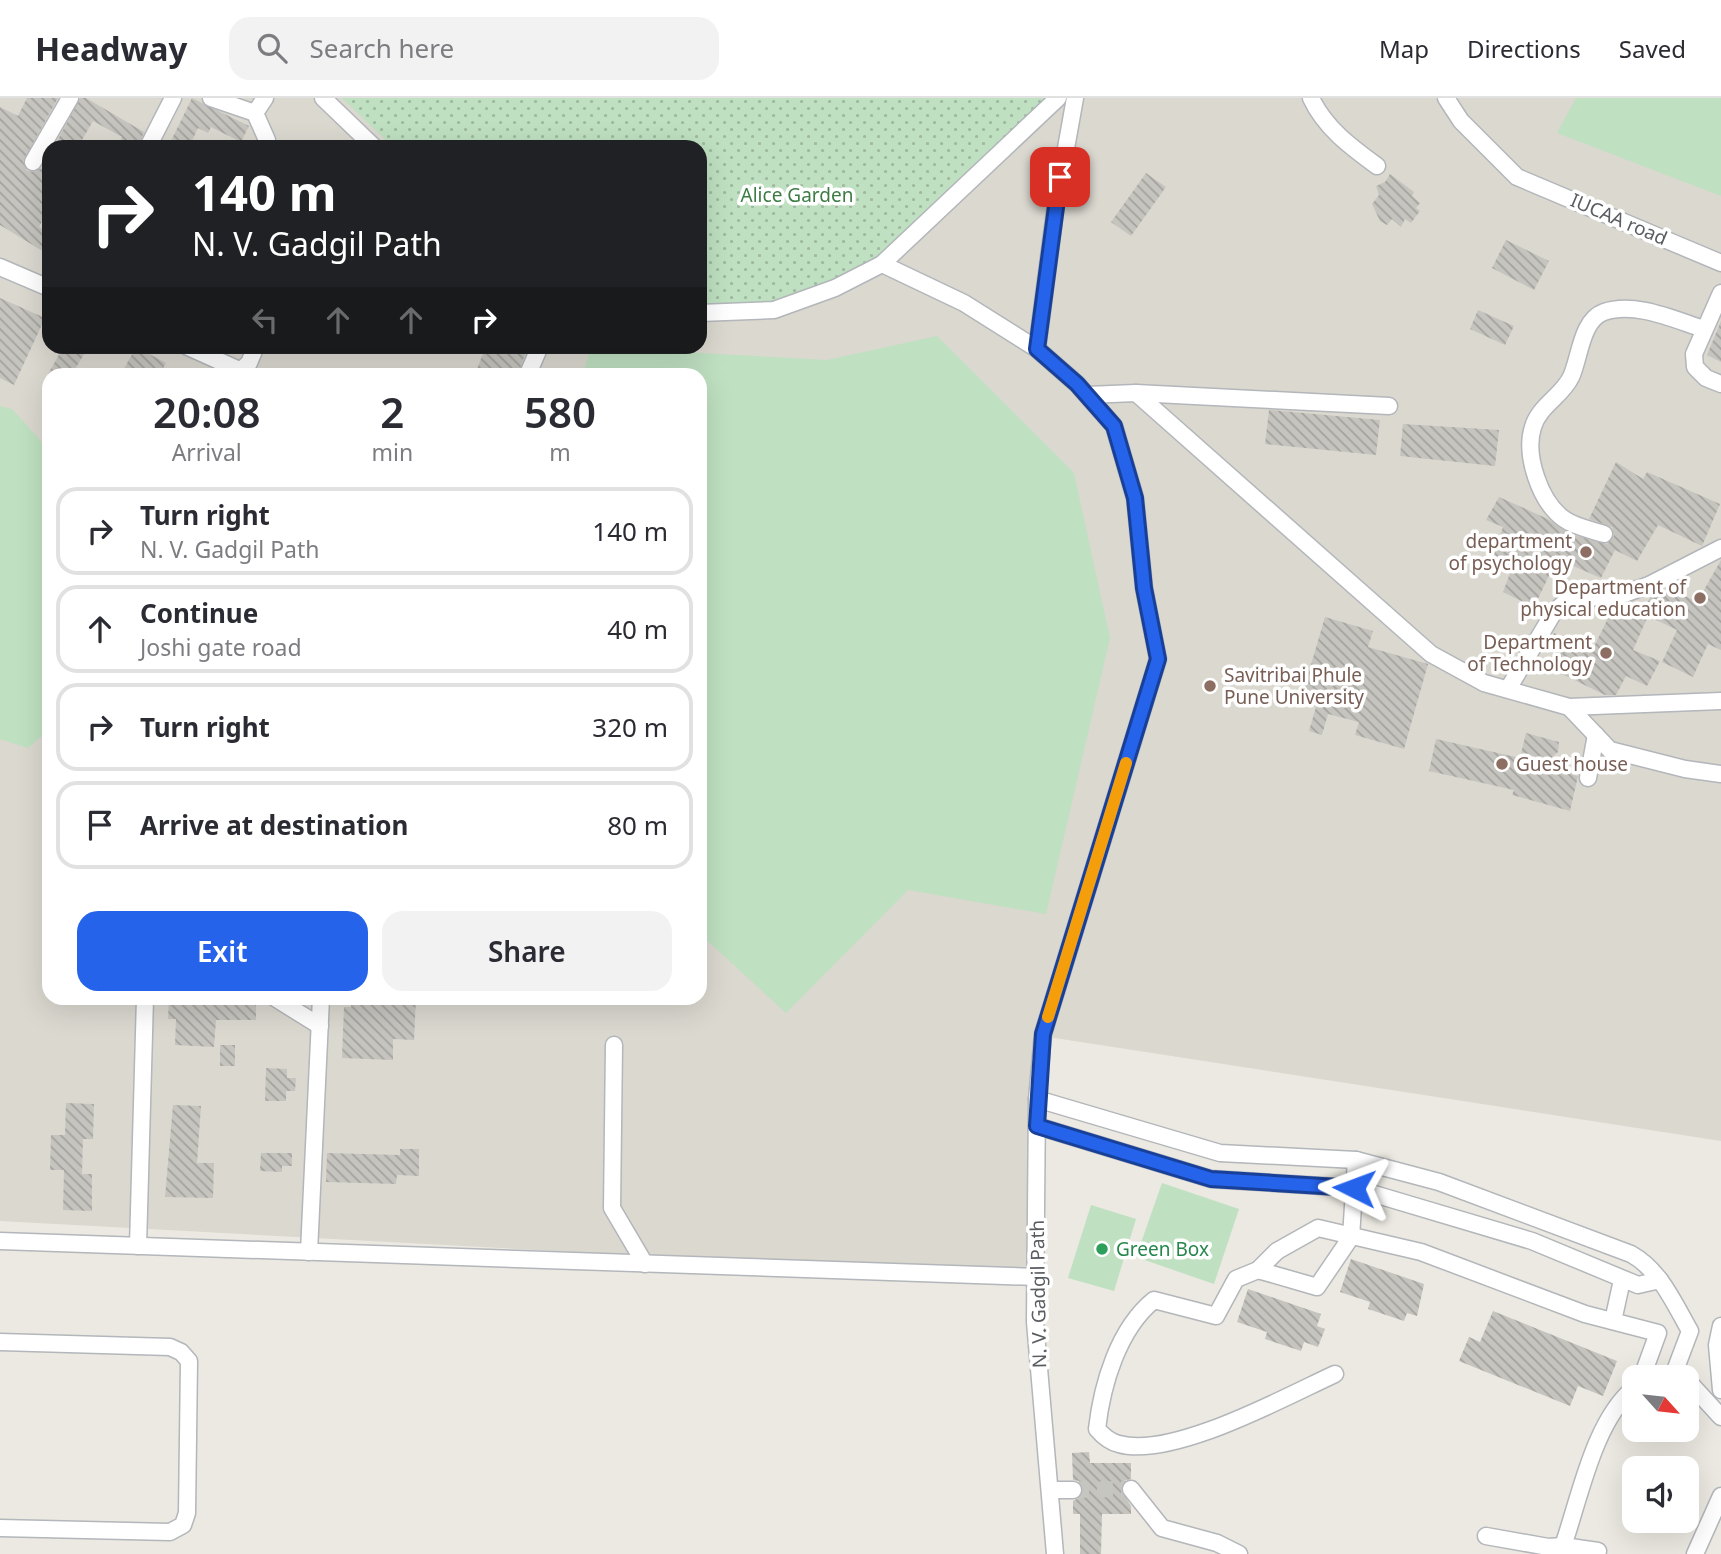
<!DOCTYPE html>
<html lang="en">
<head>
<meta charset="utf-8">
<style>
	body { margin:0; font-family:"Noto Sans",sans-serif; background:#f2f2f3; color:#2b2b33; height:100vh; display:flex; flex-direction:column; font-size:26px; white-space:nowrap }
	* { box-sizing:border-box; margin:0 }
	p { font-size:23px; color:#7c7c81 }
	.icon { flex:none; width:38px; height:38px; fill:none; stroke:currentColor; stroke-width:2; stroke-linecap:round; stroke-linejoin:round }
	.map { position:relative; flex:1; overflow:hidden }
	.details { position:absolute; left:42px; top:270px; width:665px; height:637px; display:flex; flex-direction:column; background:#fff; border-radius:21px; box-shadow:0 7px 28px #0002 }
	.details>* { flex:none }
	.top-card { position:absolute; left:42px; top:42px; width:665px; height:214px; border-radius:21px; box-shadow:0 7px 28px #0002; background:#202124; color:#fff; overflow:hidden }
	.needle { width:46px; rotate:117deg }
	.tools { position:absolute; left:1622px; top:1267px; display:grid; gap:14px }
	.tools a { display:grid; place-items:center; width:77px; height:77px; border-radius:14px; background:#fff; box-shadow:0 7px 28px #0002; font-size:35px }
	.pin { position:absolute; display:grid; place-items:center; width:60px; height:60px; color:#fff; margin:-30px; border-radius:14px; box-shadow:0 4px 10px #0006 }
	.me { position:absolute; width:77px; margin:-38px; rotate:273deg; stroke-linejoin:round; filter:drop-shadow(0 0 5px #0008) }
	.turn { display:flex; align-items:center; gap:24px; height:147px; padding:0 35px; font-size:32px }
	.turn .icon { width:91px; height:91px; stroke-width:2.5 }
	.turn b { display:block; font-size:49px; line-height:60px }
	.lanes { display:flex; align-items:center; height:66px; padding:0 35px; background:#0003; justify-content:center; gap:35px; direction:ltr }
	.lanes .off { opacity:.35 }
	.eta { display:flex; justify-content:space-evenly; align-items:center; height:119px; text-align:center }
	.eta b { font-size:42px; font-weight:600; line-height:49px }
	.primary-button { display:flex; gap:14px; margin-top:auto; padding:14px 35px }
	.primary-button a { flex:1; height:80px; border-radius:21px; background:#2563eb; color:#fff; font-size:28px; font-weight:600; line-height:80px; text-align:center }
	.primary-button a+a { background:#f2f2f3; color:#2b2b33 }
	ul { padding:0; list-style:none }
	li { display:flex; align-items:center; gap:21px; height:88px; margin:0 14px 10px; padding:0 21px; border:4px solid #e1e1e2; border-radius:21px }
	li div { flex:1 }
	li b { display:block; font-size:26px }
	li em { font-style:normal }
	header { display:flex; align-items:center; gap:42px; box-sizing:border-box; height:98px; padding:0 35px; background:#fff; border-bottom:2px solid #e1e1e2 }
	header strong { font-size:33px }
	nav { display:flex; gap:38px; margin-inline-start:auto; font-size:24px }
	.search { width:490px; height:63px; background:#f2f2f3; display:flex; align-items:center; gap:18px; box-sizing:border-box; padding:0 24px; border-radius:21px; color:#7c7c81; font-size:26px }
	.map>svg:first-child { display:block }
	.education { fill:#dad8cf; fill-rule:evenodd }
	.green { fill:#bfe0c1 }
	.garden { fill:url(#garden-dots) }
	.building { fill:url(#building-back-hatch) }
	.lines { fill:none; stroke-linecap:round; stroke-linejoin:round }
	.minor-tunnel { stroke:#c6c6c1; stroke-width:16; stroke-dasharray:16 8; stroke-linecap:butt }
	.minor-casing { stroke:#b3b6ba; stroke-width:19 }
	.minor { stroke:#fff; stroke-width:16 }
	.route-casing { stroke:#184099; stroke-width:18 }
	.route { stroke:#2563eb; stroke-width:12 }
	.slow { stroke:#f59e0b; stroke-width:12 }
	.education-dot { fill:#8d6e63; stroke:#fff; stroke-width:2.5 }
	.leisure-dot { fill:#2e9e5b; stroke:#fff; stroke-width:2.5 }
	.labels { text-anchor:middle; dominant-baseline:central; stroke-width:7; stroke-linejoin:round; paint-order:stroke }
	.park-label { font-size:19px; fill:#3c7c43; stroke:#fff }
	.street-label { font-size:19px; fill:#595c60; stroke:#fff }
	.education-label { font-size:19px; fill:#785e54; stroke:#fff; text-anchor:end }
	.leisure-label { font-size:19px; fill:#27864d; stroke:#fff; text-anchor:start }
</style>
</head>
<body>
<header>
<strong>Headway</strong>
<div class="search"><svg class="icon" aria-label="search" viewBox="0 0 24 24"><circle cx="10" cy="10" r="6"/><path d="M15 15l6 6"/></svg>Search here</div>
<nav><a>Map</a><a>Directions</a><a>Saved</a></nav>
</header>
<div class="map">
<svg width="1721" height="1456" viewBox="0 0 1721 1456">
	<defs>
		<pattern id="garden-dots" width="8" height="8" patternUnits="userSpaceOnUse" patternTransform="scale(1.75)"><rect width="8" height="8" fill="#bfe0c1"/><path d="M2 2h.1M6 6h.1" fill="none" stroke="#9eb9a0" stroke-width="1.8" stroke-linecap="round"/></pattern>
		<pattern id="building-back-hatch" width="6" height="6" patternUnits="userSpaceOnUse" patternTransform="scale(1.75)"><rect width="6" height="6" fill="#c6c4be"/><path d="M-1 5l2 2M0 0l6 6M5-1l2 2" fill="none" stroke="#a4a29e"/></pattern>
	</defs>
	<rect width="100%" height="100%" fill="#ebe9e1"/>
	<path class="education" d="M0 0H1721V1043L1042 938 1036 1179 0 1123ZM49 49H700V248H49ZM49 276H700V900H49Z"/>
	<g class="green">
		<polygon points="1576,0 1721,0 1721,98 1557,35"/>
		<polygon points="937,238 1074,375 1110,540 1046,816 908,792 786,915 700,836 700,276 583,276 591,249 827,262"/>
		<polygon points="0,308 12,311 49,352 49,632 28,650 0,641"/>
		<polygon points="1162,1085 1239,1111 1214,1186 1136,1159"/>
		<polygon points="1091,1107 1136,1121 1114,1193 1068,1180"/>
	</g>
	<polygon class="garden" points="342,0 1058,0 882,166 774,212 700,215 700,49 393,49"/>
	<g class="building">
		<polygon points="27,0 58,0 23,63 27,73 34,74 42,70 49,57 49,110 39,129 49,135 49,157 0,127 0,9 18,18"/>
		<polygon points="80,0 86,0 144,34 138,49 117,49 122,39 93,23 78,49 54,49"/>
		<polygon points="192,0 249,28 241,44 211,29 208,35 198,30 189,49 168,49"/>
		<polygon points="1146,75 1166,89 1131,138 1111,124"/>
		<polygon points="1390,76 1414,94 1412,98 1420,105 1416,110 1420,113 1411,125 1405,121 1401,129 1392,121 1387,127 1380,123 1372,106 1379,97 1376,88 1385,84"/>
		<polygon points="1506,142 1549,163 1534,192 1492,170"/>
		<polygon points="0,200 45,220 14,287 0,280"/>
		<polygon points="1478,212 1514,228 1505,247 1470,231"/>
		<polygon points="1721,223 1721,264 1707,257"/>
		<polygon points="64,248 89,248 72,276 48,276"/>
		<polygon points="486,248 528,248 518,276 475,276"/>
		<polygon points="136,249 166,265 160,276 121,276"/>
		<polygon points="1269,312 1380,322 1376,357 1265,346"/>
		<polygon points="1403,326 1499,332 1495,368 1400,358"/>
		<polygon points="1616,364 1643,381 1647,374 1720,406 1702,448 1658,427 1637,463 1615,452 1601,480 1557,461 1534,509 1503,494 1510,475 1490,467 1503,429 1486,422 1499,399 1548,421 1569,436 1607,446 1614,438 1612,429 1589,421"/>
		<polygon points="1721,462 1721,552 1708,546 1693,579 1662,564 1677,532 1648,518 1633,552 1660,563 1647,588 1626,578 1616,597 1605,597 1552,571 1559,556 1546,550 1554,535 1593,551 1613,510 1625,507 1643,515 1651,497 1668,489 1697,504"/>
		<polygon points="1325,519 1373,533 1368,549 1428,566 1404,651 1355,637 1359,624 1328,616 1322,637 1309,633 1316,609 1300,604"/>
		<polygon points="1526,635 1559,644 1558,654 1552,659 1557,672 1578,678 1570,713 1512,697 1514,692 1429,673 1436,641 1520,660"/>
		<polygon points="169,900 256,900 256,922 216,922 214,949 175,947 176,921 168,921"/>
		<polygon points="352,900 416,900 414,942 393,941 393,962 342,960 344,909 351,909"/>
		<rect x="220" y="947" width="15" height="21"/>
		<polygon points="266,970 287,971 287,980 296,980 295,993 286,993 286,1003 265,1003"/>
		<polygon points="66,1005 94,1006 93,1041 83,1041 82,1076 92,1076 92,1113 63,1112 64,1072 50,1072 51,1037 65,1037"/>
		<polygon points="173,1007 201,1008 197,1065 214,1065 213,1100 165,1099"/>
		<polygon points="400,1051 419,1051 419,1078 397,1077 396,1086 326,1084 327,1055 400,1057"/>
		<polygon points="261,1055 292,1055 292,1068 282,1068 282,1074 260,1073"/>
		<polygon points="1351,1161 1424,1186 1417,1218 1407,1215 1404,1223 1368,1211 1370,1204 1340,1194"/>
		<polygon points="1248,1191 1321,1216 1317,1228 1325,1231 1318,1249 1304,1244 1301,1253 1265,1241 1267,1234 1237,1224"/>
		<polygon points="1493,1213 1617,1263 1603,1298 1578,1288 1570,1308 1459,1263 1469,1239 1480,1244"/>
		<polygon points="1089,1354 1090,1365 1131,1365 1131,1381 1124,1383 1121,1392 1131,1408 1131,1416 1102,1416 1101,1456 1080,1456 1080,1416 1073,1416 1073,1403 1082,1398 1083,1391 1079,1383 1073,1382 1072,1355"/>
	</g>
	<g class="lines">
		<polyline class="minor-tunnel" points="1073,1392 1131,1391"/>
		<defs>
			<g id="minor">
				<polyline points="211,0 255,15"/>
				<polyline points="323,0 374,49"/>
				<polyline points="1058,0 882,166 964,205 1037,251 1056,106 1075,0"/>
				<path d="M1311 0C1325 30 1351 49 1377 68"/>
				<polyline points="1446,0 1461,23 1517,79 1721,165"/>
				<polyline points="148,49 173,0"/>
				<polyline points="263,49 267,42 255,15 265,0"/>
				<polyline points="33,64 70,0"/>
				<polyline points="0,169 49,190"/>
				<polyline points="1721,195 1694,256 1695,269 1706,280 1721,286"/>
				<polyline points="700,215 774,212 835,190 882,166"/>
				<polyline points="186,248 248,276"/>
				<polyline points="1037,251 1077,286 1114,328 1135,400 1144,490 1158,561 1043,936 1037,1001 1035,1224 1055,1456"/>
				<polyline points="237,276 249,265 256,248"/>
				<polyline points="528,276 540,248"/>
				<polyline points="1136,295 1431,556 1484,585 1569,609 1721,603"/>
				<polyline points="1087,297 1136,295 1389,308"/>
				<path d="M1604 436C1592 432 1575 429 1564 421 1540 404 1524 357 1533 329 1539 308 1562 298 1571 279 1580 260 1581 222 1604 214 1635 203 1675 222 1704 231"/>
				<polyline points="1508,591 1554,514 1570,500 1616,499 1649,487 1721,450"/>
				<polyline points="1569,609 1610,652 1685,671 1721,676"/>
				<polyline points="1588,680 1596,637"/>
				<polyline points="275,900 320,928"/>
				<polyline points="614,947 612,1110 645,1166"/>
				<path d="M1037 1001 1220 1055 1356 1062 1439 1084 1631 1156C1660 1172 1674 1205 1690 1233L1676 1270 1684 1279"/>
				<polyline points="1037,1028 1211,1081 1354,1090 1532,1143 1638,1187 1660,1182"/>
				<polyline points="0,1143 1036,1179"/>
				<polyline points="138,1148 145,900"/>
				<polyline points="309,1154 321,900"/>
				<polyline points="1258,1172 1277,1153 1318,1130 1421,1154 1585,1216 1658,1235 1642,1279"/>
				<polyline points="1613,1223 1622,1182"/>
				<polyline points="1721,1228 1717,1247 1721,1292"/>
				<polyline points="0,1244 170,1249 181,1254 189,1263 187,1415 183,1427 170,1434 0,1430"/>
				<path d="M1335 1276C1285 1299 1172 1361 1119 1346 1110 1344 1103 1338 1097 1331 1102 1287 1118 1231 1154 1202L1216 1218 1236 1181 1258 1172 1317 1189 1351 1139 1356 1062"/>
				<polyline points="1687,1282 1721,1319"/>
				<polyline points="1131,1391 1162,1430 1217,1445 1239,1456"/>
				<polyline points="1051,1392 1073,1392"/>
				<polyline points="1486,1438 1548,1449 1563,1448"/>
				<path d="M1597 1456 1598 1453 1563 1448C1580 1399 1594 1323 1634 1290"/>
				<polyline points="1695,1456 1721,1398"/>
			</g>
		</defs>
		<use href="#minor" class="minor-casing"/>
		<use href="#minor" class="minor"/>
	</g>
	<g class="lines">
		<defs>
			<polyline id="route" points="1060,79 1037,251 1077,286 1114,328 1135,400 1144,490 1158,561 1043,936 1037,1028 1211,1081 1354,1090"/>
		</defs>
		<use href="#route" class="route-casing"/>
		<use href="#route" class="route"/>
		<polyline class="slow" points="1048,919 1126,665"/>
	</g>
	<g class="education-dot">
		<circle cx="1586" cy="454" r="7"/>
		<circle cx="1700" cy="500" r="7"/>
		<circle cx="1606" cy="555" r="7"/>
		<circle cx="1210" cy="588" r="7"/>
		<circle cx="1502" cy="666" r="7"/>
	</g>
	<circle class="leisure-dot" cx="1102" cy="1151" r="7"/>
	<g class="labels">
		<g class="park-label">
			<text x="797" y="97">Alice Garden</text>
		</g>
		<g class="street-label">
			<text transform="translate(1619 121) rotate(23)">IUCAA road</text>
			<text transform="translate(1038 1196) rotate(-91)">N. V. Gadgil Path</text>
		</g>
		<g class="education-label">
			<text x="1572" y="443">department<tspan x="1572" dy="22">of psychology</tspan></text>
			<text x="1686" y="489">Department of<tspan x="1686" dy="22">physical education</tspan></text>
			<text x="1592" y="544">Department<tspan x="1592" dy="22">of Technology</tspan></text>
			<text x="1224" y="577" text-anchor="start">Savitribai Phule<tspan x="1224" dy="22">Pune University</tspan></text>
			<text x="1516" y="666" text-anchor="start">Guest house</text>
		</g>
		<g class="leisure-label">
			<text x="1116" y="1151">Green Box</text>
		</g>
	</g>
</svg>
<div class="tools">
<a><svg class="needle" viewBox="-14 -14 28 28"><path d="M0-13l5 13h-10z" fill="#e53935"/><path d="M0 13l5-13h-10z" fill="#7c7c81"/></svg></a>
<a><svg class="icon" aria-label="sound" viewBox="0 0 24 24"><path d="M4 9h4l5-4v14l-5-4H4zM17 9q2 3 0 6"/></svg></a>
</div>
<div class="pin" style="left:1060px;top:79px;background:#d93025"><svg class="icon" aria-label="arrive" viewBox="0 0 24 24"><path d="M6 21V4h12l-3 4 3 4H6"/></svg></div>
<svg class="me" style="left:1354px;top:1090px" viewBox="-20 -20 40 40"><path d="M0-17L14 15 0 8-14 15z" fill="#2563eb" stroke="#fff" stroke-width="4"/></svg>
<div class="top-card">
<div class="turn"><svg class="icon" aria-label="right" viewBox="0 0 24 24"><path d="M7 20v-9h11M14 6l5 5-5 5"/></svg><div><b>140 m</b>N. V. Gadgil Path</div></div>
<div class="lanes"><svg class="icon off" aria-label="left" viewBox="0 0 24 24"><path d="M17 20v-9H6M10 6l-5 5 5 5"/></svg><svg class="icon off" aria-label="ahead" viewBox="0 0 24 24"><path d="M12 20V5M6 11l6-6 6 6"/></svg><svg class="icon off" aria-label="ahead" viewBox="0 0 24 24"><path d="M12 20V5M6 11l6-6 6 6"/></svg><svg class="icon" aria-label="right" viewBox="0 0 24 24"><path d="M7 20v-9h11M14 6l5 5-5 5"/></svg></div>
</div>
<section class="details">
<div class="eta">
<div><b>20:08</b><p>Arrival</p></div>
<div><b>2</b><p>min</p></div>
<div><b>580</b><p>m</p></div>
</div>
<ul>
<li><svg class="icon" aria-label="right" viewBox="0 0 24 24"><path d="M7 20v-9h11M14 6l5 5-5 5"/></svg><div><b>Turn right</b><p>N. V. Gadgil Path</p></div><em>140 m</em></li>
<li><svg class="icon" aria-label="ahead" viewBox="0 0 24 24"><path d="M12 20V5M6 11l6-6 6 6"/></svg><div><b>Continue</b><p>Joshi gate road</p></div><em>40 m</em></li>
<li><svg class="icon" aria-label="right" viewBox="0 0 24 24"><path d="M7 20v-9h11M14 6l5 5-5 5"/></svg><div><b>Turn right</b></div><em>320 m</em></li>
<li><svg class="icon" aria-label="arrive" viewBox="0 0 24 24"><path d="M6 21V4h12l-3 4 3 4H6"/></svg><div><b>Arrive at destination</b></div><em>80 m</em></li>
</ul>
<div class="primary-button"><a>Exit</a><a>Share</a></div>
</section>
</div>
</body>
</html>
